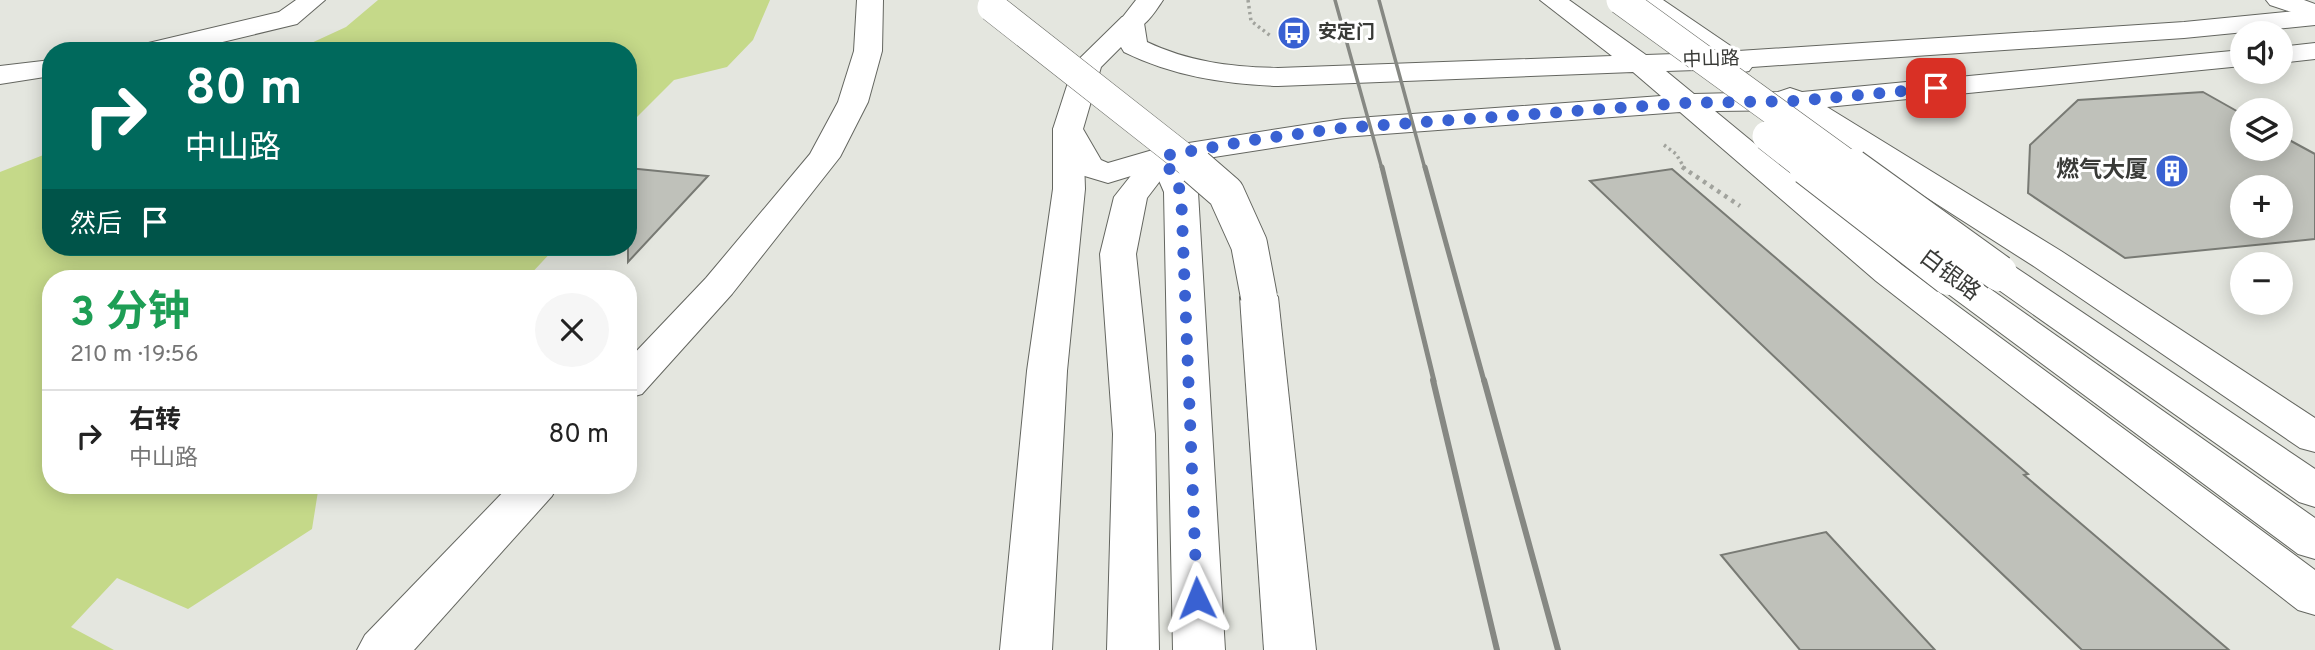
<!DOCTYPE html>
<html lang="zh">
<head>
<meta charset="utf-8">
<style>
	body { margin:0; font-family:Overpass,"Noto Sans SC",sans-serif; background:#f6f6f6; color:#222; height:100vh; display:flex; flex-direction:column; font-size:26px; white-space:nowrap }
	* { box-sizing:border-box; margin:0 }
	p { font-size:23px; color:#767676 }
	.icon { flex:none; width:38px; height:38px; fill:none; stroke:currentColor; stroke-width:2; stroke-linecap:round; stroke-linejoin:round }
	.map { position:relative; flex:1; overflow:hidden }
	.side { position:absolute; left:42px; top:270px; width:595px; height:224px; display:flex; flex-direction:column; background:#fff; border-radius:28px; box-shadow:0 4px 18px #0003 }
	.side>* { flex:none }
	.hud { position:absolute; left:42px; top:42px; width:595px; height:214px; border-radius:28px; box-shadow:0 4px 18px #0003; background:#00695c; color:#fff; overflow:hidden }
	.tools { position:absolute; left:2230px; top:21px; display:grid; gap:14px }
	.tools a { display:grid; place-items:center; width:63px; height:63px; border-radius:50%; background:#fff; box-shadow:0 4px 18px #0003; font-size:35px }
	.pin { position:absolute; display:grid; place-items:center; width:60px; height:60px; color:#fff; margin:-30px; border-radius:14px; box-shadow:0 4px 10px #0006 }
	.me { position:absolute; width:77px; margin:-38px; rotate:358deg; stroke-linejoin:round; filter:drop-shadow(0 0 5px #0008) }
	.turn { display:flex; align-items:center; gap:24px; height:147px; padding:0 28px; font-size:32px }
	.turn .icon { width:91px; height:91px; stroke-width:2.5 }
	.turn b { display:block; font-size:49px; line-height:60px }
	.then { display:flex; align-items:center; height:66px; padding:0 28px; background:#0003; gap:14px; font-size:26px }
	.round { display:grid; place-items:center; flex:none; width:74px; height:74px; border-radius:37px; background:#f6f6f6 }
	.summary { display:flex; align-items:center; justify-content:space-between; height:119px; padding:0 28px }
	h1 { font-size:42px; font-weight:700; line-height:52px; color:#1e9e55 }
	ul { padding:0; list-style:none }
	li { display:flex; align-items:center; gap:21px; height:91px; padding:0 28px; border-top:2px solid #e0e0e0 }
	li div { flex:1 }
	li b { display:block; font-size:26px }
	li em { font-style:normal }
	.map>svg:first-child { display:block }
	.green { fill:#c5d989 }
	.building { fill:#bfc1ba; stroke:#787a74; stroke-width:2; fill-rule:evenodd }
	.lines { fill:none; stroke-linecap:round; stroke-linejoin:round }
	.street-casing { stroke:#646660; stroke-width:2 }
	.secondary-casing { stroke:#646660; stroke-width:2 }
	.primary-casing { stroke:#646660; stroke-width:2 }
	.highway-casing { stroke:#646660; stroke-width:2 }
	.path-far1 { stroke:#a1a39d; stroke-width:3.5; stroke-dasharray:2.5 3.5; stroke-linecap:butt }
	.path { stroke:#a1a39d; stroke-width:4.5; stroke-dasharray:3.5 5; stroke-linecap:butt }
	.street { fill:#fff; fill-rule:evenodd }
	.secondary { fill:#fff; fill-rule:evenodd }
	.primary { fill:#fff; fill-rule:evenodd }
	.highway { fill:#fff; fill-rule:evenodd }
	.rail-far2 { stroke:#868883; stroke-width:3.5 }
	.rail-far1 { stroke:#868883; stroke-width:5 }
	.rail { stroke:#868883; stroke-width:6 }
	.primary-bridge-far1-casing { stroke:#646660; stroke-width:30; stroke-linecap:butt }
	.primary-bridge-casing { stroke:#646660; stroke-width:38; stroke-linecap:butt }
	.primary-bridge-far1 { stroke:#fff; stroke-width:29 }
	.primary-bridge { stroke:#fff; stroke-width:36 }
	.route { stroke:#3961d2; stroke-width:12; stroke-dasharray:0 21.6 }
	.labels { text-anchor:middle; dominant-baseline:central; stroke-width:6; stroke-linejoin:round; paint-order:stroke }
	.far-poi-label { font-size:19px; font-weight:bold; fill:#393a37; stroke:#fff; text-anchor:start }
	.far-street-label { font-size:19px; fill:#393a37; stroke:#fff }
	.poi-label { font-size:23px; font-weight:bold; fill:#393a37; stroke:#fff; text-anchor:end }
	.street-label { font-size:23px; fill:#393a37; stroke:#fff }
</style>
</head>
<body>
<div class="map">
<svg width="2315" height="650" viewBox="0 0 2315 650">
	<rect width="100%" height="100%" fill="#e4e6df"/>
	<g class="green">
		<polygon points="378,0 770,0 753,40 727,67 674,80 628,126 628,51 294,51 346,27"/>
		<polygon points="51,152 51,247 556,247 527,278 51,278 51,485 319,485 312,529 188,609 117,578 71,627 114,650 0,650 0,172"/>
	</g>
	<g class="building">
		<path d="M2203 92 2242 114V149H2280V135L2315 154V239L2125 258 2028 193 2030 145 2078 100ZM2242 187H2280V226H2242Z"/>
		<polygon points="628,168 708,176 628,262"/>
		<polygon points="1672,169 2028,474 2024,475 2229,650 2082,650 1590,181"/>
		<polygon points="1826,532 1935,650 1800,650 1721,555"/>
	</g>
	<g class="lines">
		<defs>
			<g id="street">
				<polygon points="296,0 325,0 297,24 185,51 136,51 140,45 279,12"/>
				<polygon points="2266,0 2304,0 2315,4 2315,20 2270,5"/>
				<polygon points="51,60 51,76 0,84 0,66"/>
			</g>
			<g id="secondary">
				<polygon points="857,0 883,0 882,51 868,102 840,157 732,294 642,394 628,398 628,360 706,278 810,154 838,102 854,51"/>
				<path d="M1136 0H1163C1152 16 1142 34 1122 29L1118 23Z"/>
				<polygon points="510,485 558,485 552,496 414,650 357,650 365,635"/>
			</g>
			<g id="primary">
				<path d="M1540 0H1569L1646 55 1704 53 1633 0H1663L1738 51 2184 22 2315 9V25L2184 38 1752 67 1749 71 1739 73 1726 69 1666 71 1694 94 1778 92 1790 88 1802 92 2242 50V66L1827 107 2061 251 2315 418V452L2300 448 2035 267 1790 110 1715 111 1902 265 2315 570V615L2298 610 1876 281 1680 112 1343 137 1182 162 1198 192 1225 650H1173L1164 192 1154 169 1108 183 1078 174 1053 129 1074 64 1122 17 1131 15 1140 17 1144 23 1147 42C1189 62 1232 67 1278 68L1612 56ZM1121 47 1124 52C1173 76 1224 84 1278 86L1633 72 1661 96 1343 119 1163 147 1108 163 1101 160 1083 129 1101 67Z"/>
				<polygon points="2315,43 2315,59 2280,63 2280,47"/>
				<polygon points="1999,262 2012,265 2315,469 2315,507 2299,502 1986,281 1981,273 1986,265"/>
				<polygon points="1949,266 1962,269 2315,518 2315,559 2298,554 1936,285 1931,277 1936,269"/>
				<polygon points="1259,286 1272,289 1278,297 1316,650 1264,650 1240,297 1246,289"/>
			</g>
			<g id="highway">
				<polygon points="1068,120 1079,123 1083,129 1085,189 1067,371 1052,650 1000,650 1027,371 1053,189 1053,129 1057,123"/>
				<polygon points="1163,147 1174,149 1179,156 1147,198 1136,254 1155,434 1159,650 1107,650 1113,434 1100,254 1114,197 1152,149"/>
			</g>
		</defs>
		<use href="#street" class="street-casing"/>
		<use href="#secondary" class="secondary-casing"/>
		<use href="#primary" class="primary-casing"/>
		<use href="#highway" class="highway-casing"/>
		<g class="path-far1">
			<polyline points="1248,0 1251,21 1272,37"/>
			<polyline points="1664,145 1676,154 1685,169"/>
		</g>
		<polyline class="path" points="1682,167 1740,206"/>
		<use href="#street" class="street"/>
		<use href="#secondary" class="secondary"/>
		<use href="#primary" class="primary"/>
		<use href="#highway" class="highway"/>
		<g class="rail-far2">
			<polyline points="1335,0 1382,169"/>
			<polyline points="1379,0 1425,169"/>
		</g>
		<g class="rail-far1">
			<polyline points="1382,167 1434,381"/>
			<polyline points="1425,167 1484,381"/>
		</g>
		<g class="rail">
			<polyline points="1433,380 1497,650"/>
			<polyline points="1484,380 1558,650"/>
		</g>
		<defs>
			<g id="primary-bridge-far1">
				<polyline points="1621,0 1854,169"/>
				<polyline points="992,7 1198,169"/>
				<polyline points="1767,136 1809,169"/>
			</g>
			<g id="primary-bridge">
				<polyline points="1196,167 1226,193 1249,244 1259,297"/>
				<polyline points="1807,167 1949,277"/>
				<polyline points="1852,167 1999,273"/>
			</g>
		</defs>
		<use href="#primary-bridge-far1" class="primary-bridge-far1-casing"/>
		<use href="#primary-bridge" class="primary-bridge-casing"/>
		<use href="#primary-bridge-far1" class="primary-bridge-far1"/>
		<use href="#primary-bridge" class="primary-bridge"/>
	</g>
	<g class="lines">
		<polyline class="route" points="1197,598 1181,192 1163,156 1259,139 1343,128 1685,103 1797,101 1936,88"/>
	</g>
	<defs>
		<symbol id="bus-disc" viewBox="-11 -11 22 22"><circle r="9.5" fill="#3961d2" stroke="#fff"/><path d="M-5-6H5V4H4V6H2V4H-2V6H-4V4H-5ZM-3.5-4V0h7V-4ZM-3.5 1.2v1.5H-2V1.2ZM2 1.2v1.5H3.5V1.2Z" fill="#fff"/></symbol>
		<symbol id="building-disc" viewBox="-11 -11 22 22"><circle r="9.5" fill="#3961d2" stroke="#fff"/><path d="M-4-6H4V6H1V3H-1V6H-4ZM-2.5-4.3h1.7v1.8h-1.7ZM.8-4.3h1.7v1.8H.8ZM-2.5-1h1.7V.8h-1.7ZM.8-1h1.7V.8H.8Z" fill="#fff"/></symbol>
	</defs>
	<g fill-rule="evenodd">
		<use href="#bus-disc" x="1275" y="14" width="38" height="38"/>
		<use href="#building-disc" x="2153" y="152" width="38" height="38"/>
	</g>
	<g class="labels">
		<g class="far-poi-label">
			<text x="1318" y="33">安定门</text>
		</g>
		<g class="far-street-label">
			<text transform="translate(1711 60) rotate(-2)">中山路</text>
		</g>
		<g class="poi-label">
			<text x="2148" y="171">燃气大厦</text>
		</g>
		<g class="street-label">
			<text transform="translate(1949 276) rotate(37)">白银路</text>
		</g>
	</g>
</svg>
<div class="tools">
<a><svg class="icon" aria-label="sound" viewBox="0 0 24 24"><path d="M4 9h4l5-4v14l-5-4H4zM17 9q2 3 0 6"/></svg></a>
<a><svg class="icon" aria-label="layers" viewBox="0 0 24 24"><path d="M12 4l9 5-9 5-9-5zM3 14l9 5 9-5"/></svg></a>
<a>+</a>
<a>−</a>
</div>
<div class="pin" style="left:1936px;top:88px;background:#d93025"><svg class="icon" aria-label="arrive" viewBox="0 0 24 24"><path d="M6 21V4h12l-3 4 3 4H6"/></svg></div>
<svg class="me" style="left:1197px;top:598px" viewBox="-20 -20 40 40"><path d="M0-17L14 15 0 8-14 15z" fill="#3961d2" stroke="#fff" stroke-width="4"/></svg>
<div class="hud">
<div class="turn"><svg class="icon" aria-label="right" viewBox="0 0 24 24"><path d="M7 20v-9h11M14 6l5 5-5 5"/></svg><div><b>80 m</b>中山路</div></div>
<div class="then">然后<svg class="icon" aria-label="arrive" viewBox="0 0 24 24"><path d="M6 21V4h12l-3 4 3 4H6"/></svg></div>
</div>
<section class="side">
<div class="summary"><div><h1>3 分钟</h1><p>210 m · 19:56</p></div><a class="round"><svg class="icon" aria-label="close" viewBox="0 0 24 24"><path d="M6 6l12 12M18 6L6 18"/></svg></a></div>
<ul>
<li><svg class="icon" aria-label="right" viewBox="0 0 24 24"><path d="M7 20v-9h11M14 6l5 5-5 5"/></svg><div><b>右转</b><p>中山路</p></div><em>80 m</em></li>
</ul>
</section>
</div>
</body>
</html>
